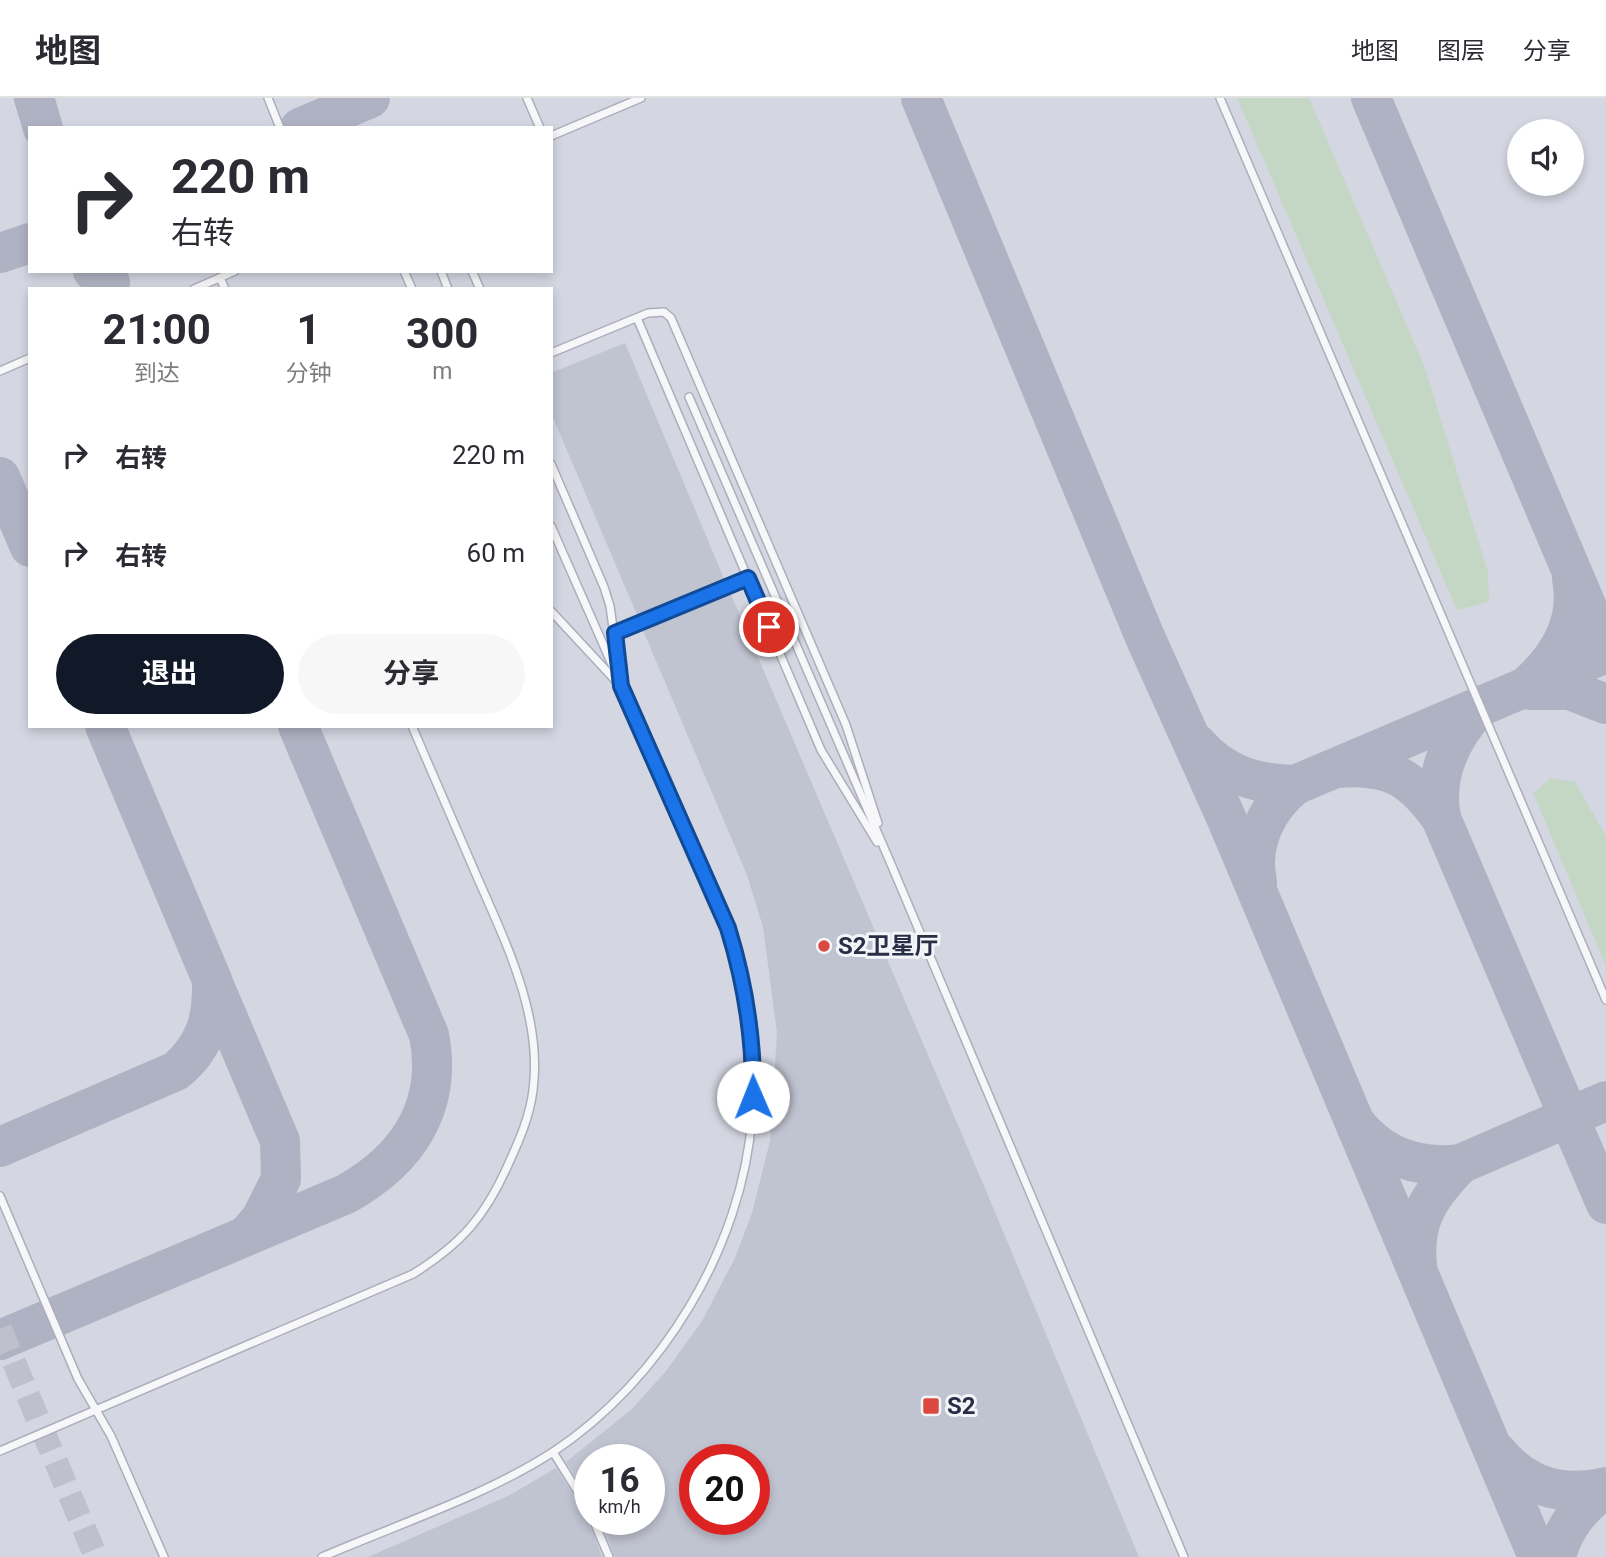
<!DOCTYPE html>
<html lang="zh">
<head>
<meta charset="utf-8">
<style>
	body { margin:0; font-family:Roboto,"Noto Sans SC",sans-serif; background:#f7f7f7; color:#2b2b33; height:100vh; display:flex; flex-direction:column; font-size:26px; white-space:nowrap }
	* { box-sizing:border-box; margin:0 }
	p { font-size:23px; color:#7c7c81 }
	.icon { flex:none; width:38px; height:38px; fill:none; stroke:currentColor; stroke-width:2; stroke-linecap:round; stroke-linejoin:round }
	.map { position:relative; flex:1; overflow:hidden }
	.sheet { position:absolute; left:28px; top:189px; width:525px; height:441px; display:flex; flex-direction:column; background:#fff; border-radius:0px; box-shadow:0 4px 10px #0003 }
	.sheet>* { flex:none }
	.top-card { position:absolute; left:28px; top:28px; width:525px; height:147px; border-radius:0px; box-shadow:0 4px 10px #0003; background:#fff; color:#2b2b33; overflow:hidden }
	.buttons { position:absolute; left:1507px; top:21px; display:grid; gap:14px }
	.buttons a { display:grid; place-items:center; width:77px; height:77px; border-radius:50%; background:#fff; box-shadow:0 4px 10px #0003; font-size:35px }
	.speed { position:absolute; left:574px; top:1346px; display:flex; gap:14px; font-size:35px; font-weight:700; text-align:center }
	.speed>* { display:grid; place-content:center; width:91px; height:91px; border-radius:50%; background:#fff; box-shadow:0 4px 10px #0003; line-height:1 }
	.speed small { font-size:18px; font-weight:400 }
	.speed .limit { border:10px solid #d22; background:#fff; color:#111 }
	.pin { position:absolute; display:grid; place-items:center; width:60px; height:60px; color:#fff; margin:-30px; border:4px solid #fff; border-radius:50%; box-shadow:0 2px 7px #0007 }
	.me { position:absolute; width:77px; margin:-38px; rotate:359deg; stroke-linejoin:round; filter:drop-shadow(0 0 5px #0008) }
	.turn { display:flex; align-items:center; gap:24px; height:147px; padding:0 28px; font-size:32px }
	.turn .icon { width:91px; height:91px; stroke-width:2.5 }
	.turn b { display:block; font-size:49px; line-height:60px }
	.eta { display:flex; justify-content:space-evenly; align-items:center; height:119px; text-align:center }
	.eta b { font-size:42px; font-weight:700; line-height:49px }
	.action { display:flex; gap:14px; margin-top:auto; padding:14px 28px }
	.action a { flex:1; height:80px; border-radius:42px; background:#111827; color:#fff; font-size:28px; font-weight:700; line-height:80px; text-align:center }
	.action a+a { background:#f7f7f7; color:#2b2b33 }
	ul { padding:0; list-style:none }
	li { display:flex; align-items:center; gap:21px; height:98px; padding:0 28px }
	li div { flex:1 }
	li b { display:block; font-size:26px }
	li em { font-style:normal }
	header { display:flex; align-items:center; gap:42px; box-sizing:border-box; height:98px; padding:0 35px; background:#fff; border-bottom:2px solid #e1e1e2 }
	header strong { font-size:33px }
	nav { display:flex; gap:38px; margin-inline-start:auto; font-size:24px }
	.map>svg:first-child { display:block }
	.built { fill:#d4d7e2; fill-rule:evenodd }
	.green { fill:#c4d7c4 }
	.lines { fill:none; stroke-linecap:round; stroke-linejoin:round }
	.taxiway { stroke:#afb2c2; stroke-width:40 }
	.building { fill:#c0c3d0; fill-rule:evenodd }
	.trunk-tunnel { stroke:#bec0cc; stroke-width:24; stroke-dasharray:24 12; stroke-linecap:butt }
	.service-casing { stroke:#abaebb; stroke-width:10 }
	.service { stroke:#f7f7fa; stroke-width:7 }
	.route-casing { stroke:#114b97; stroke-width:18 }
	.route { stroke:#1a73e8; stroke-width:12 }
	.poi-dot { fill:#db483f; stroke:#f4f5f9; stroke-width:2.5 }
	.labels { text-anchor:middle; dominant-baseline:central; stroke-width:6; stroke-linejoin:round; paint-order:stroke }
	.poi-label { font-size:24px; font-weight:bold; fill:#292e47; stroke:#f4f5f9; text-anchor:start }
</style>
</head>
<body>
<header>
<strong>地图</strong>
<nav><a>地图</a><a>图层</a><a>分享</a></nav>
</header>
<div class="map">
<svg width="1606" height="1459" viewBox="0 0 1606 1459">
	<rect width="100%" height="100%" fill="#e3e5ed"/>
	<path class="built" d="M0 0H1606V1459H0ZM30 30H551V173H30ZM1519 33H1572V86H1519ZM30 191H551V628H30ZM590 1362H649V1421H590ZM695 1362H754V1421H695Z"/>
	<g class="green">
		<polygon points="1237,0 1309,0 1425,270 1488,474 1489,504 1457,512"/>
		<polygon points="1551,680 1575,684 1606,738 1606,868 1533,695"/>
	</g>
	<g class="lines">
		<g class="taxiway">
			<polyline points="34,0 43,30"/>
			<polyline points="921,0 1145,539 1225,717 1538,1459"/>
			<polyline points="1371,0 1606,554"/>
			<polyline points="300,30 370,0"/>
			<polyline points="0,155 30,145"/>
			<polyline points="93,173 110,184"/>
			<polyline points="0,379 30,449"/>
			<path d="M1529 586C1559 559 1580 523 1572 481"/>
			<polyline points="1529,592 1570,592 1606,606"/>
			<path d="M1196 645C1223 677 1255 686 1295 687"/>
			<path d="M1338 670C1389 666 1412 679 1441 720L1606 1106"/>
			<path d="M1441 720C1433 678 1450 641 1478 610"/>
			<path d="M1257 784C1249 747 1266 710 1295 687L1606 555"/>
			<polyline points="213,885 280,1043 281,1081 261,1121 247,1137"/>
			<path d="M1356 1026C1382 1059 1419 1071 1460 1066L1606 1003"/>
			<path d="M0 1049 176 973C206 948 213 920 212 882L105 628"/>
			<path d="M1417 1167C1412 1122 1430 1097 1460 1066"/>
			<path d="M0 1242 346 1096C408 1061 443 1009 429 937L298 628"/>
			<path d="M1497 1354C1526 1390 1563 1399 1606 1389"/>
			<path d="M1556 1459C1564 1428 1580 1409 1606 1390"/>
		</g>
	</g>
	<g class="building">
		<polygon points="625,245 725,483 638,519 551,315 551,275"/>
		<path d="M730 494 987 1095 1139 1459H615L600 1421H649V1362H590V1401L566 1364 632 1311 666 1273 702 1223 735 1160 752 1115 770 1043 777 935 763 829 747 777 642 530ZM695 1362H754V1421H695Z"/>
		<polygon points="556,1370 588,1419 602,1459 368,1459 510,1397"/>
	</g>
	<g class="lines">
		<polyline class="trunk-tunnel" points="0,1231 96,1459"/>
		<defs>
			<g id="service">
				<polyline points="268,0 280,30"/>
				<polyline points="527,0 540,30"/>
				<polyline points="1220,0 1606,902"/>
				<polyline points="551,38 641,0"/>
				<polyline points="404,173 412,191"/>
				<polyline points="441,173 448,191"/>
				<polyline points="472,173 480,191"/>
				<polyline points="220,180 225,191"/>
				<polyline points="194,191 235,173"/>
				<polyline points="637,220 821,652 877,744"/>
				<polyline points="551,255 648,215 664,214 671,220 846,627 878,725"/>
				<polyline points="0,273 30,260"/>
				<polyline points="689,299 891,766 1184,1459"/>
				<polyline points="551,366 604,489 610,508 620,581"/>
				<polyline points="551,513 616,583"/>
				<polyline points="615,535 748,480"/>
				<polyline points="0,1098 78,1281 111,1338 164,1459"/>
				<path d="M0 1353 413 1176C461 1146 485 1119 508 1067 519 1043 530 1018 533 992 543 917 504 841 475 774 454 726 433 677 412 628"/>
				<polyline points="553,1354 590,1413"/>
				<polyline points="593,1421 609,1459"/>
				<path d="M322 1459C398 1426 483 1399 553 1354 662 1282 743 1148 752 1018 757 954 746 890 728 830L551 428"/>
			</g>
		</defs>
		<use href="#service" class="service-casing"/>
		<use href="#service" class="service"/>
	</g>
	<g class="lines">
		<defs>
			<path id="route" d="M753 999C754 941 745 885 728 830L621 588 615 535 748 480 769 529"/>
		</defs>
		<use href="#route" class="route-casing"/>
		<use href="#route" class="route"/>
	</g>
	<g class="poi-dot">
		<circle cx="824" cy="848" r="7"/>
		<rect x="922" y="1299" width="18" height="18" rx="3.5"/>
	</g>
	<g class="labels">
		<g class="poi-label">
			<text x="838" y="848">S2卫星厅</text>
			<text x="947" y="1308">S2</text>
		</g>
	</g>
</svg>
<div class="buttons">
<a><svg class="icon" aria-label="sound" viewBox="0 0 24 24"><path d="M4 9h4l5-4v14l-5-4H4zM17 9q2 3 0 6"/></svg></a>
</div>
<div class="speed"><div>16<small>km/h</small></div><div class="limit">20</div></div>
<div class="pin" style="left:769px;top:529px;background:#d93025"><svg class="icon" aria-label="arrive" viewBox="0 0 24 24"><path d="M6 21V4h12l-3 4 3 4H6"/></svg></div>
<svg class="me" style="left:753px;top:999px" viewBox="-20 -20 40 40"><circle r="19" fill="#fff"/><path d="M0-13L10 11 0 6-10 11z" fill="#1a73e8"/></svg>
<div class="top-card">
<div class="turn"><svg class="icon" aria-label="right" viewBox="0 0 24 24"><path d="M7 20v-9h11M14 6l5 5-5 5"/></svg><div><b>220 m</b>右转</div></div>
</div>
<section class="sheet">
<div class="eta">
<div><b>21:00</b><p>到达</p></div>
<div><b>1</b><p>分钟</p></div>
<div><b>300</b><p>m</p></div>
</div>
<ul>
<li><svg class="icon" aria-label="right" viewBox="0 0 24 24"><path d="M7 20v-9h11M14 6l5 5-5 5"/></svg><div><b>右转</b></div><em>220 m</em></li>
<li><svg class="icon" aria-label="right" viewBox="0 0 24 24"><path d="M7 20v-9h11M14 6l5 5-5 5"/></svg><div><b>右转</b></div><em>60 m</em></li>
</ul>
<div class="action"><a>退出</a><a>分享</a></div>
</section>
</div>
</body>
</html>
